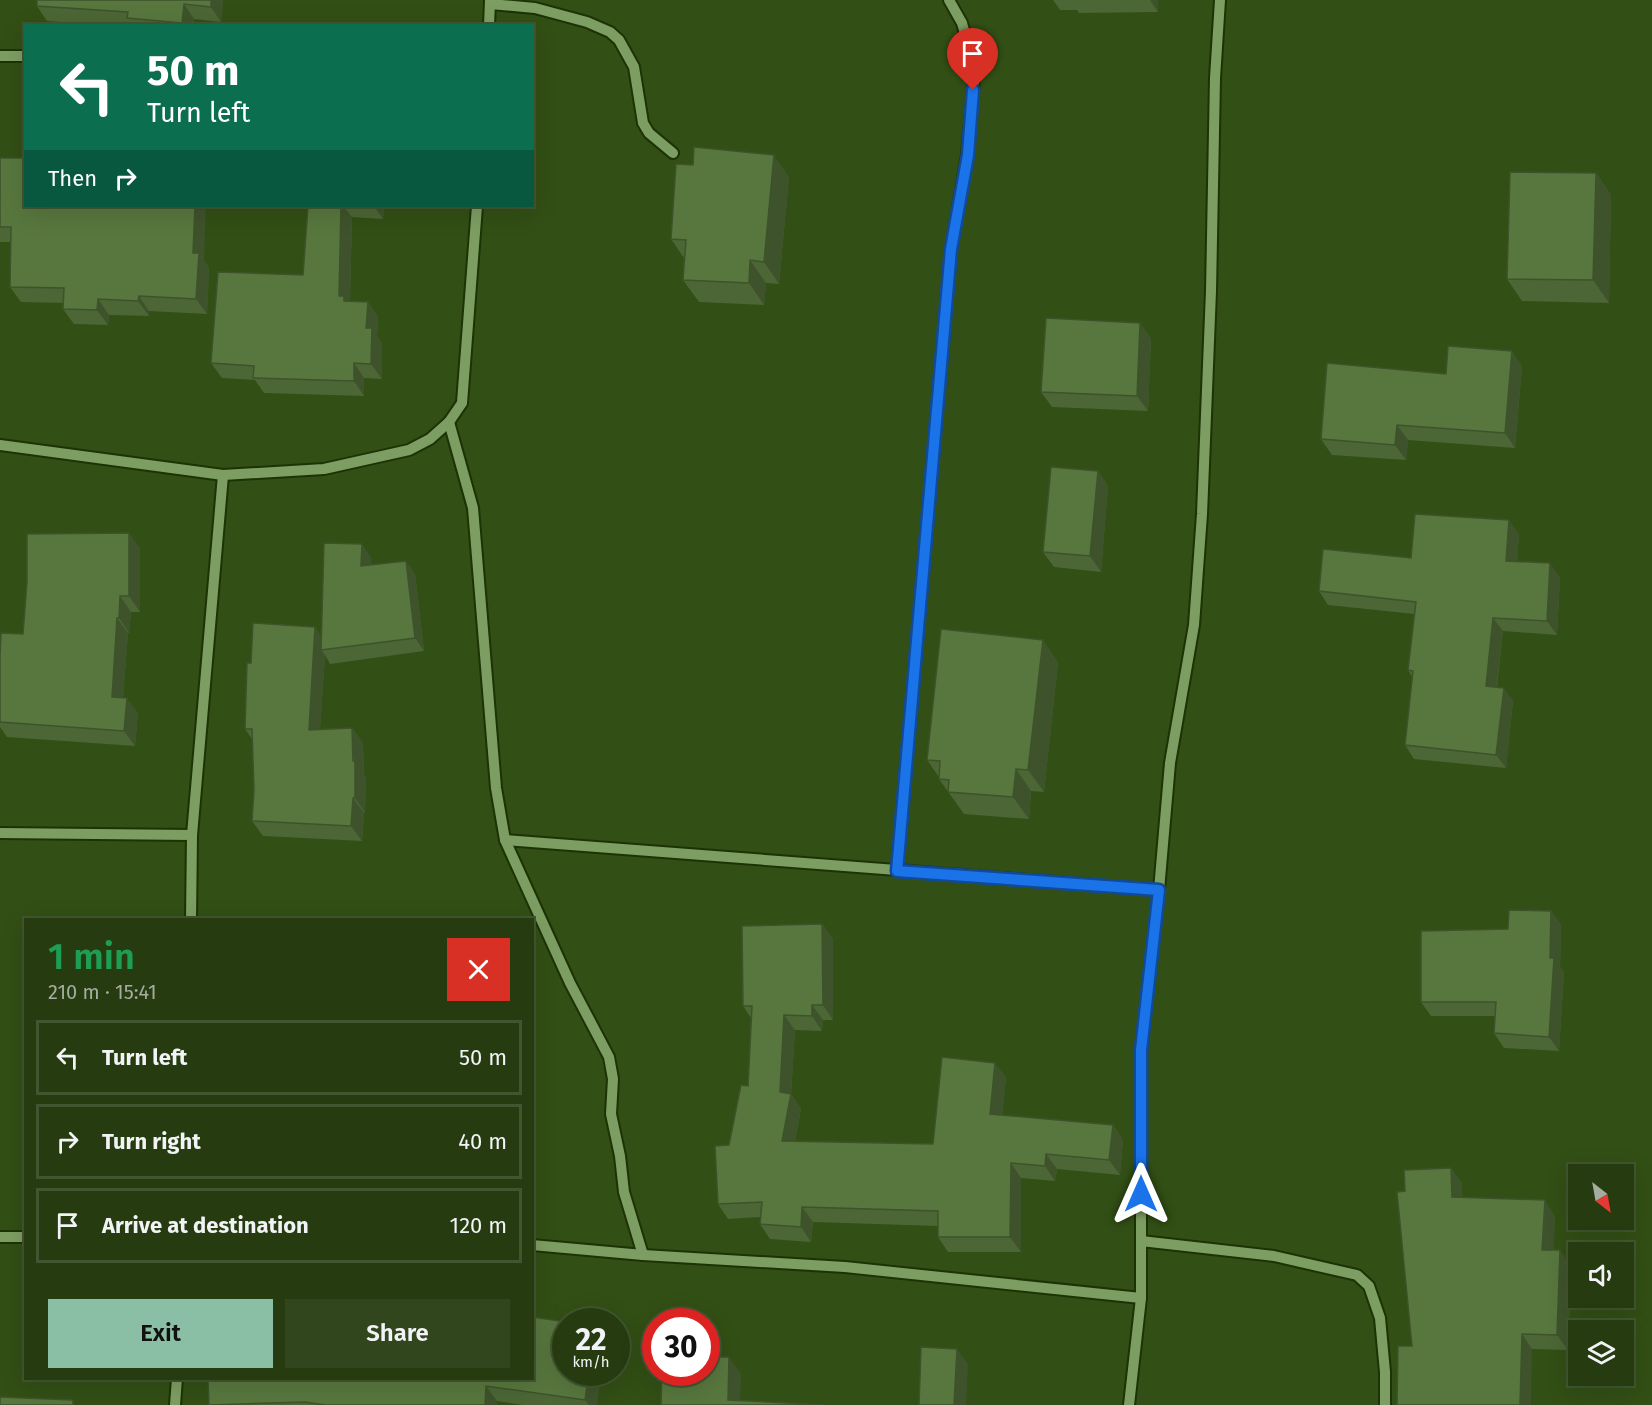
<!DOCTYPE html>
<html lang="en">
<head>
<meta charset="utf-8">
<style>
	body { margin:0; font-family:"Fira Sans",sans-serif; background:#32461e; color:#f1f3f6; height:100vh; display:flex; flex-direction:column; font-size:22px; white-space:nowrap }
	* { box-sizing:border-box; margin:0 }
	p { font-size:20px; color:#a4ad9f }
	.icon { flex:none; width:33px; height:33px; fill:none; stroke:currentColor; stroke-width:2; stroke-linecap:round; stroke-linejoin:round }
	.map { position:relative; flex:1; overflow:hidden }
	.side { position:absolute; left:24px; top:918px; width:510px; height:462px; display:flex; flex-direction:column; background:#263b10; border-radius:0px; box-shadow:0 6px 24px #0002,0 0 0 2px #425530 }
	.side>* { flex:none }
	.hud { position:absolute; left:24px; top:24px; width:510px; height:183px; border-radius:0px; box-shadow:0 6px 24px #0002,0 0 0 2px #425530; background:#0b6e4f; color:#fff; overflow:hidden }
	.needle { width:39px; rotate:149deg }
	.buttons { position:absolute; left:1568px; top:1164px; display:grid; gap:12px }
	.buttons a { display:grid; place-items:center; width:66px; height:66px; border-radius:0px; background:#263b10; box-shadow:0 6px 24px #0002,0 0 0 2px #425530; font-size:30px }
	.speed { position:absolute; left:552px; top:1308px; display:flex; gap:12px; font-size:30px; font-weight:700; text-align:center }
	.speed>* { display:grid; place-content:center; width:78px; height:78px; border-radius:50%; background:#263b10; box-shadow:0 6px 24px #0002,0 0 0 2px #425530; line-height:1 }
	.speed small { font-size:15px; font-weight:400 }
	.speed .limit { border:9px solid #d22; background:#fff; color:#111 }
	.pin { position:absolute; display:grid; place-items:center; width:51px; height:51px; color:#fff; margin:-62px -26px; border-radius:50% 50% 50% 0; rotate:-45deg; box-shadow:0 0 6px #0007 }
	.pin .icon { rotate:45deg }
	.me { position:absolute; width:66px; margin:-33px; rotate:0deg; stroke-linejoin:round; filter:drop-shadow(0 0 4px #0008) }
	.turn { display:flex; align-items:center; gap:21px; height:126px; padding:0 24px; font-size:27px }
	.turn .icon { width:78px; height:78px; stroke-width:2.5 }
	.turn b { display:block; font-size:42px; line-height:51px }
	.then { display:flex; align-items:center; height:57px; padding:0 24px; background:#0003; gap:12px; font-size:22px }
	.round { display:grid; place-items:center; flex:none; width:63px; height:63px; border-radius:0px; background:#32461e }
	.headline { display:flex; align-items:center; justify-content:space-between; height:102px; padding:0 24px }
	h1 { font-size:36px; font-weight:600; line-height:45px; color:#1e9e55 }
	.cta { display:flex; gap:12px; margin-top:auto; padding:12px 24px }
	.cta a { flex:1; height:69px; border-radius:0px; background:#8abfa5; color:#111; font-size:24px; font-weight:600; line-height:69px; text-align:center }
	.cta a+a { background:#32461e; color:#f1f3f6 }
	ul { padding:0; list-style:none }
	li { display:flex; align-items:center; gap:18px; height:75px; margin:0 12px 9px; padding:0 12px; border:3px solid #425530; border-radius:0px }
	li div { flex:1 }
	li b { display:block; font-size:22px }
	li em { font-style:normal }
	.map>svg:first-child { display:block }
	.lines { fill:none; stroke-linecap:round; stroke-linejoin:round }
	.minor-casing { stroke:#1d3306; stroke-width:14 }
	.minor { stroke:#7d9e63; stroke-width:10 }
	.wall { fill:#4c6635 }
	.shaded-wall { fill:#3e532b }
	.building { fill:#58773e; stroke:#3e532b; stroke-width:1.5 }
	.route-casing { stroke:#114b97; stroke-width:15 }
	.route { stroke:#1a73e8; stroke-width:10 }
</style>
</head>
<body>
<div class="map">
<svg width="1652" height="1405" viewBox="0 0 1652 1405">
	<rect width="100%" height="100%" fill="#324f15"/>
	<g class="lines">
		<defs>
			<g id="minor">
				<polyline points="490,4 535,8 587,22 610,32 619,40 634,67 643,123 649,133 673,153"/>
				<polyline points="489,26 490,0"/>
				<polyline points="0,56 26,56"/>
				<polyline points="449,422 473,508 496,788 505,840 570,983 609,1057 613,1079 611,1114 620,1156 624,1192 643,1255"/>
				<polyline points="0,445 223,475 324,469 409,450 430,439 449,422 462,403 477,206"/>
				<polyline points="0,833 192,835"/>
				<polyline points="505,840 1159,890"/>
				<polyline points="897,871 951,249 967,155 975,69 962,23 949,0"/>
				<polyline points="191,920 192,835 223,475"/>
				<polyline points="0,1237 26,1237"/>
				<polyline points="1141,1241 1274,1256 1357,1275 1369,1286 1380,1318 1385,1372 1385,1405"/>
				<polyline points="532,1245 643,1255 845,1267 1141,1298"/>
				<polyline points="175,1405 177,1378"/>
				<polyline points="1129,1405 1141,1298 1141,1051 1159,890 1170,763 1194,625 1202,514 1211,291 1215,78 1220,0"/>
			</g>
		</defs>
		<use href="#minor" class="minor-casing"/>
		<use href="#minor" class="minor"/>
	</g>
	<g class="wall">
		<polygon points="223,0 221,22 194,19 193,26 122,26 47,21 37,6"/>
		<polygon points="1053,0 1158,0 1158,12 1079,13 1077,10 1060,10"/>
		<polygon points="0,158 26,206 204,261 209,268 207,314 149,311 149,316 109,315 108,325 74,324 63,309 64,303 21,302 10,287 11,242 0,242"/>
		<polygon points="1596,173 1611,195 1609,303 1522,301 1507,279"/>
		<polygon points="789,177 779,284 766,283 764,305 699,302 683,280 684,258 671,239"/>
		<polygon points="308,206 384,206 383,219 352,217 350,301 368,302 378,317 377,336 382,343 382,379 364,378 364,396 264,393 255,380 222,378 211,363 303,275"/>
		<polygon points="1151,338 1148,411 1052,407 1041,392"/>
		<polygon points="1522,366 1515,448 1408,440 1406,460 1332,455 1321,439 1446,374"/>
		<polygon points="1098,471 1108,486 1101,572 1054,567 1043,552"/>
		<polygon points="1519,534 1517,562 1560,577 1557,635 1503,631 1497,687 1513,701 1506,768 1414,759 1405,745 1412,677 1408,670 1414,614 1328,605 1319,591 1411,558"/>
		<polygon points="140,548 140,612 131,612 129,633 128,633 123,697 138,713 135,746 7,737 0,727 0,656 23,634"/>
		<polygon points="371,557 371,565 415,574 424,651 330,664 325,655 320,729 352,728 363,743 364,774 366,777 365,813 364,813 362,841 263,836 252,821 254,790 252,739 245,729 251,663 321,636"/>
		<polygon points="1043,640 1058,663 1044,792 1031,791 1029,819 964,814 939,779 939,777 927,760"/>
		<polygon points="1551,911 1561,925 1560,967 1564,972 1559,1051 1504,1048 1494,1033 1495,1016 1431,1016 1421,1002 1508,929"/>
		<polygon points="822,924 833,939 833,1020 823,1020 822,1031 795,1030 791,1094 801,1109 795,1141 933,1144 1006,1077 1002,1116 1113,1125 1123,1140 1120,1175 1057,1169 1055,1181 1021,1178 1021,1252 948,1252 938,1237 938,1226 813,1222 811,1242 770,1239 760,1224 760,1217 728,1219 718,1204 729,1145 748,1086 751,1018 743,1006"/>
		<polygon points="1451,1168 1462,1184 1462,1198 1555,1216 1553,1250 1571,1266 1568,1350 1412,1346 1405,1191"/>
		<polygon points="532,1317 597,1405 523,1405 497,1401 497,1405 209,1405 532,1378"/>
	</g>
	<g class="shaded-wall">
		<polygon points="211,0 223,0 221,22 211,7"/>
		<polygon points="1150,0 1158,0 1158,12"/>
		<polygon points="184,4 194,19 193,26 183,26 182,23"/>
		<polygon points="774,155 789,177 779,284 764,262"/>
		<polygon points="1596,173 1611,195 1609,303 1593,280"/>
		<polygon points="195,206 206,206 204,261 209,268 207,314 196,299 193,253"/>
		<polygon points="341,206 343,206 352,217 350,304 354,311 339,296"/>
		<polygon points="374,206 384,206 383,219"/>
		<polygon points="750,260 766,283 764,305 749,283"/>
		<polygon points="139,296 149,311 149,316 138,301"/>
		<polygon points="98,299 109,315 108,325 97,310"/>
		<polygon points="368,302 378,317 377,336 382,343 382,379 371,364 366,328"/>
		<polygon points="1140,323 1151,338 1148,411 1137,396"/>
		<polygon points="1512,351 1522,366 1515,448 1505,433"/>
		<polygon points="354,363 364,378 364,396 354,381"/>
		<polygon points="1397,425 1408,440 1406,460 1395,445"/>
		<polygon points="1098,471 1108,486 1101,572 1090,556"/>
		<polygon points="1509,520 1519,534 1516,575 1506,561"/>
		<polygon points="129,533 140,548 140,612 129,596"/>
		<polygon points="362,544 371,557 371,579 361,566"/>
		<polygon points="406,561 415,574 424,651 415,638"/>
		<polygon points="1550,563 1560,577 1557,635 1547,621"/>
		<polygon points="120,596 131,612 129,633 119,618"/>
		<polygon points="117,618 128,633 122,712 112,697"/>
		<polygon points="1493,618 1503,631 1495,699 1486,686"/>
		<polygon points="315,627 325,642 321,650 325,655 319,745 309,730"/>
		<polygon points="1043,640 1058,663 1044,792 1028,770"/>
		<polygon points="1504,688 1513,701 1506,768 1496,755"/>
		<polygon points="127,698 138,713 135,746 124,731"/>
		<polygon points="352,728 363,743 364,774 366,777 365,813 355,798"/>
		<polygon points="1016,769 1031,791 1029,819 1013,797"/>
		<polygon points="353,798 364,813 362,841 351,826"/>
		<polygon points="1551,911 1561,925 1560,967 1564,972 1559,1051 1549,1037"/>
		<polygon points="822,924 833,939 833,1020 823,1005"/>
		<polygon points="812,1005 823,1020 822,1031 812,1016"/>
		<polygon points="784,1015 795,1030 791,1094 801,1109 792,1155 782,1141 780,1092"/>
		<polygon points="995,1063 1006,1077 1001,1129 990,1114"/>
		<polygon points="1113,1125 1123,1140 1120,1175 1109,1160"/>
		<polygon points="1046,1154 1057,1169 1055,1181 1045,1166"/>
		<polygon points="1011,1163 1021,1178 1021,1252 1010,1237"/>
		<polygon points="1451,1168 1462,1184 1463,1213 1452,1197"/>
		<polygon points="1545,1200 1555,1216 1553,1265 1542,1250"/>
		<polygon points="802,1207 813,1222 811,1242 801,1227"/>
		<polygon points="1560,1250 1571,1266 1568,1350 1557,1335"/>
		<polygon points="1522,1334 1532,1349 1531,1405 1520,1405"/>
		<polygon points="957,1349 968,1364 966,1405 954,1405"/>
		<polygon points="729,1357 741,1374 740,1405 728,1400"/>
		<polygon points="589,1372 602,1372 597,1405 589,1405 585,1400"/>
		<polygon points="486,1386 497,1401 497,1405 485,1405"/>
	</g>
	<g class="building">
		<polygon points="37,0 211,0 211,7 184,4 182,23 127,18 128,12 37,6"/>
		<polygon points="694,147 774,155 764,262 750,260 749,283 683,280 686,240 671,239 676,164 693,165"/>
		<polygon points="0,158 26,158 26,206 195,206 193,253 199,253 196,299 139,296 138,301 98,299 97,310 63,309 64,288 10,287 11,227 0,227"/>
		<polygon points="1510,172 1596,173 1593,280 1507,279"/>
		<polygon points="308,206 341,206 339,296 344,296 344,301 368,302 366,328 372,328 371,364 354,363 354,381 253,378 254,366 211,363 218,272 303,275"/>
		<polygon points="1046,318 1140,323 1137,396 1041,392"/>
		<polygon points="1448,346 1512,351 1505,433 1397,425 1395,445 1321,439 1327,363 1446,374"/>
		<polygon points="1051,467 1098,471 1090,556 1043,552"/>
		<polygon points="1415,514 1509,520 1506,561 1550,563 1547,621 1493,618 1486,686 1504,688 1496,755 1405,745 1413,671 1408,670 1416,602 1319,591 1323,549 1411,558"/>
		<polygon points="129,533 129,596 120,596 119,618 117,618 112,697 127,698 124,731 0,722 0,656 1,633 23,634 27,582 27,534"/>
		<polygon points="324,543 362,544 361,566 406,561 415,638 321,650"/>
		<polygon points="253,623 315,627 309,730 352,728 353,761 355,761 355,798 353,798 351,826 252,821 254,790 252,729 245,729 247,663 251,663"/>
		<polygon points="941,629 1043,640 1028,770 1016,769 1013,797 948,792 949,780 939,779 940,761 927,760"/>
		<polygon points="1509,910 1551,911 1550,958 1554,958 1549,1037 1494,1033 1496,1002 1421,1002 1421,931 1508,929"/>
		<polygon points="822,924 823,1005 812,1005 812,1016 784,1015 780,1092 791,1094 782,1141 933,1144 942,1057 995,1063 990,1114 1113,1125 1109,1160 1046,1154 1045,1166 1011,1163 1010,1237 938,1237 938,1211 802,1207 801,1227 760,1224 762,1202 718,1204 715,1146 729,1145 741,1085 748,1086 752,1006 743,1006 742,926"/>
		<polygon points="1451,1168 1452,1197 1545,1200 1542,1250 1560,1250 1557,1335 1522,1334 1520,1405 1397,1405 1398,1346 1412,1346 1397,1192 1405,1191 1404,1170"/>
		<polygon points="532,1317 567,1322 566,1322 566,1372 589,1372 585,1400 486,1386 485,1405 325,1405 305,1402 209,1405 208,1378 532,1378"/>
		<polygon points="921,1347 957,1349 954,1405 919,1405"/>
		<polygon points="706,1357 729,1357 728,1400 825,1405 661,1405 662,1372 706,1372"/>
		<polygon points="0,1397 73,1400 73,1405 0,1405"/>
	</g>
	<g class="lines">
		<defs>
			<polyline id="route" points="973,90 968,155 951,249 897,871 1159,890 1141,1050 1141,1194"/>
		</defs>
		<use href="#route" class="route-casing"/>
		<use href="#route" class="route"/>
	</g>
</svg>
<div class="buttons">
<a><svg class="needle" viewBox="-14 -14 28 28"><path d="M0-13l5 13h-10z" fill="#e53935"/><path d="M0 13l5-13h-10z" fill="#a4ad9f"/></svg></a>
<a><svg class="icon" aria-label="sound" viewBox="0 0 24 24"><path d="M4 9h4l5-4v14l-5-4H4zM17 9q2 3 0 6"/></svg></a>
<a><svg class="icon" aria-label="layers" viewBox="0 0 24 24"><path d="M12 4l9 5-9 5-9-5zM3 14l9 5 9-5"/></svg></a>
</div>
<div class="speed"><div>22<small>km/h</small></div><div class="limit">30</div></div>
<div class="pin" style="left:973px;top:90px;background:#d93025"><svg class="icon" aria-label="arrive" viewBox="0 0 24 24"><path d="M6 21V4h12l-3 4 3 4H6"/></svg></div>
<svg class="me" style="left:1141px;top:1194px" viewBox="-20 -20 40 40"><path d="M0-17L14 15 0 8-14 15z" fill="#1a73e8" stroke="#fff" stroke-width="4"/></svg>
<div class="hud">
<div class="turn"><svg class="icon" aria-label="left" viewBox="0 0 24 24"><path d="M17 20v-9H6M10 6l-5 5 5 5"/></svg><div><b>50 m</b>Turn left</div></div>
<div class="then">Then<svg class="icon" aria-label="right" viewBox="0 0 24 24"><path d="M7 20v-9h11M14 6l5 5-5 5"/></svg></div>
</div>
<section class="side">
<div class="headline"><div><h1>1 min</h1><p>210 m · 15:41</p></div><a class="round" style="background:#d93025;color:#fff"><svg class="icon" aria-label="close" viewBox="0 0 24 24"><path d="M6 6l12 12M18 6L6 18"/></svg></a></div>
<ul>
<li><svg class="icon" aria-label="left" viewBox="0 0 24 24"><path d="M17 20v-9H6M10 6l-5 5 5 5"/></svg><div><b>Turn left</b></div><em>50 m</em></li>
<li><svg class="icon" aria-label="right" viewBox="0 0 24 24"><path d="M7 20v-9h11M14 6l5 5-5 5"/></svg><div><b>Turn right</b></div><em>40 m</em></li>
<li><svg class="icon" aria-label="arrive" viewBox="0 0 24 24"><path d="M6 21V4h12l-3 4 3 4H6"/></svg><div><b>Arrive at destination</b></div><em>120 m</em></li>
</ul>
<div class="cta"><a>Exit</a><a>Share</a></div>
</section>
</div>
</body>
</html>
